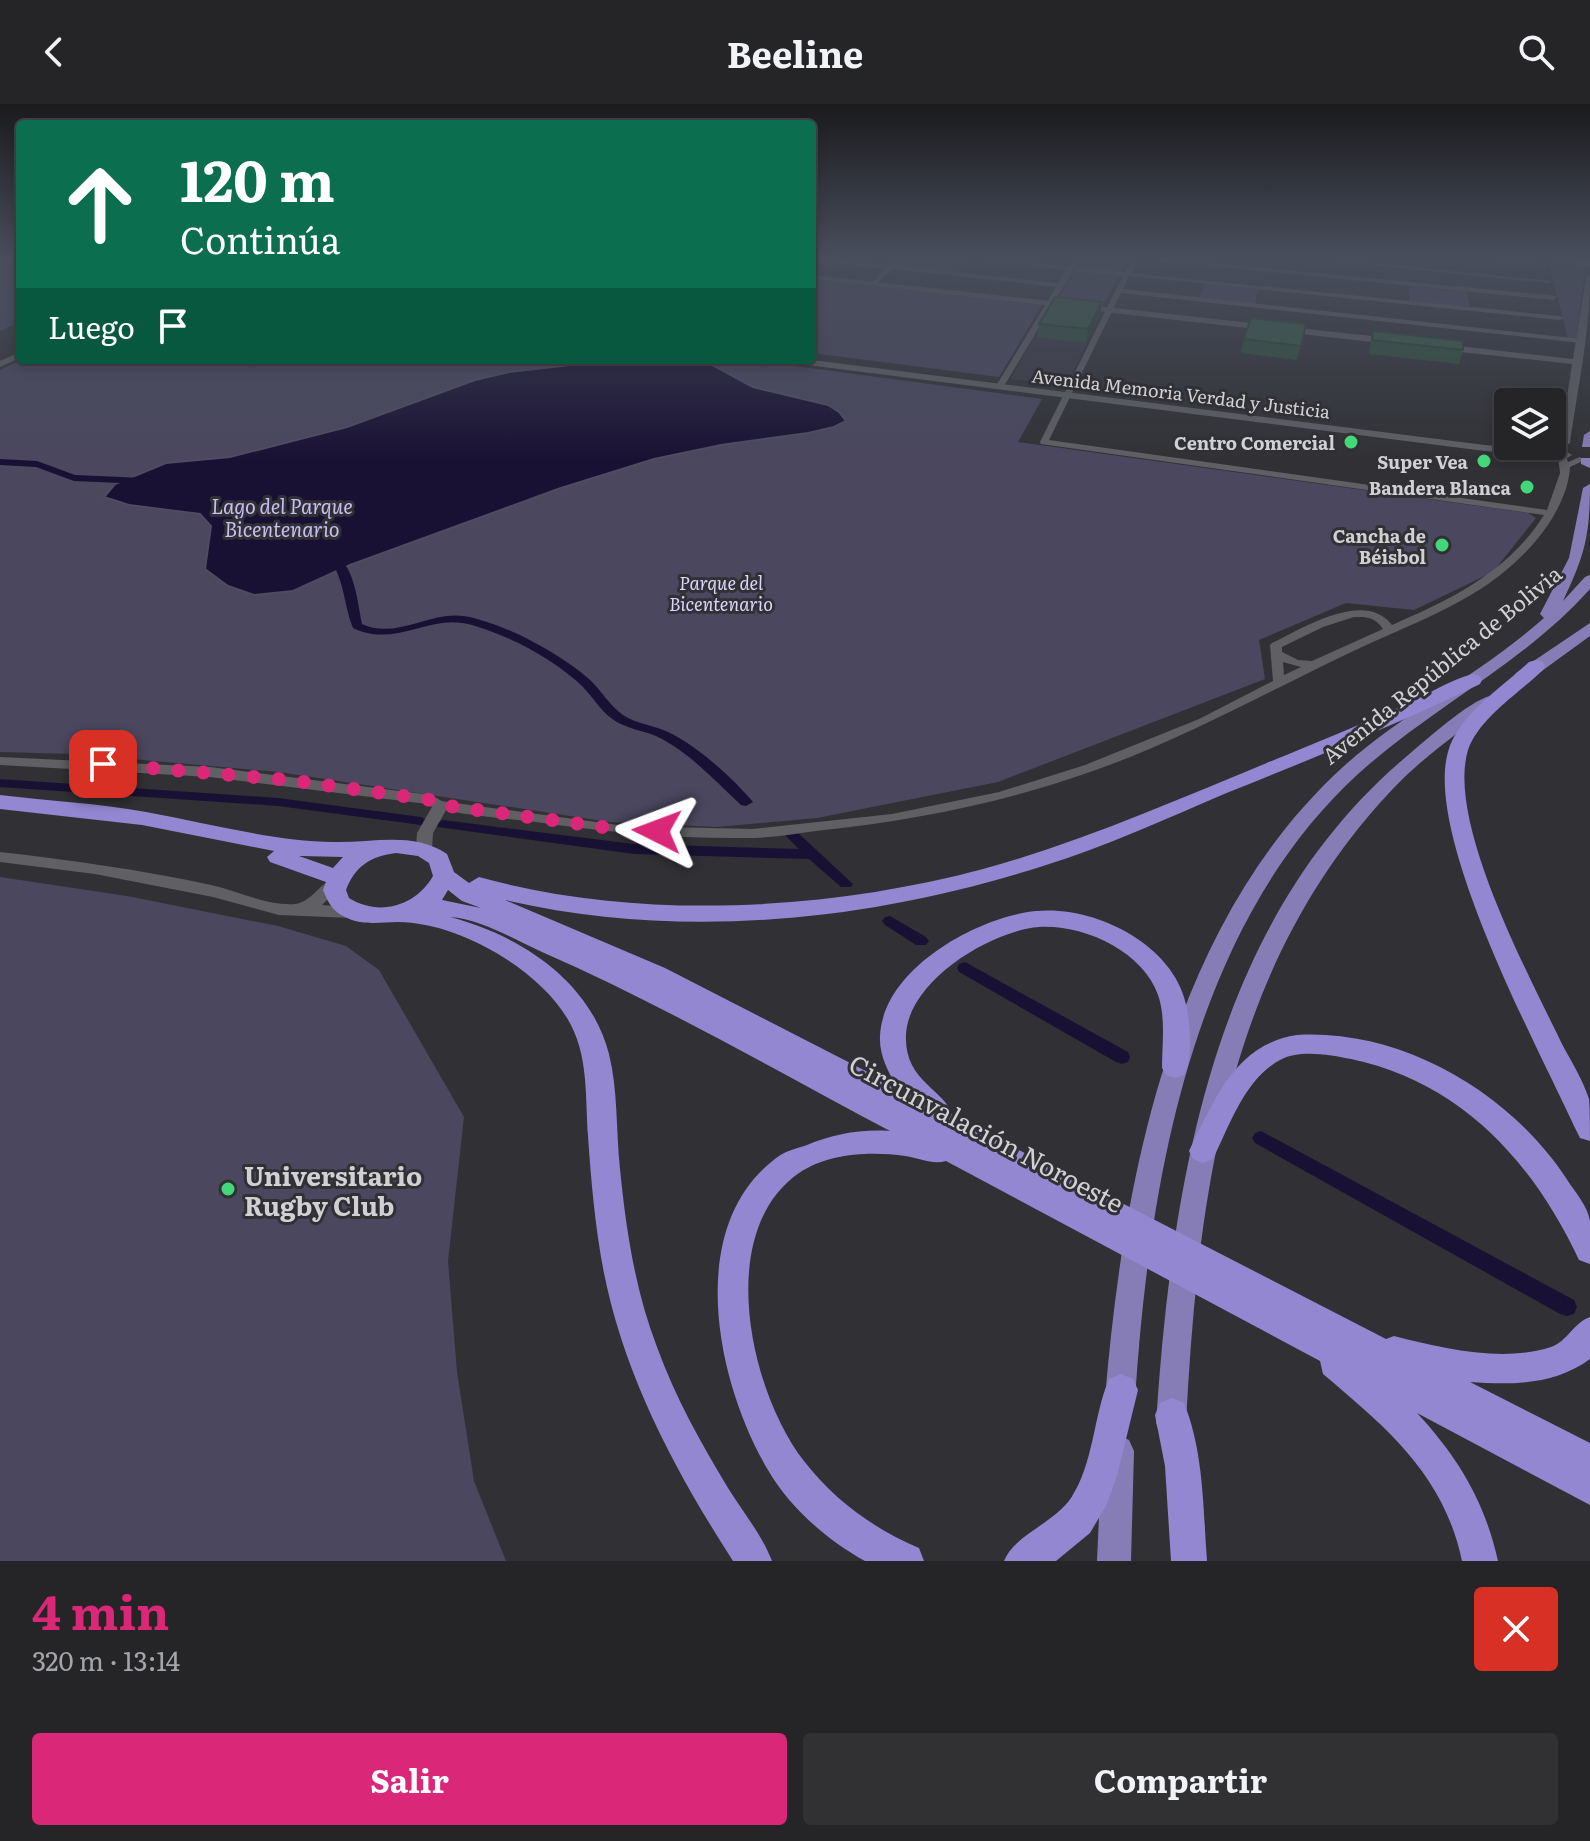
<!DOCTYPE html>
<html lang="es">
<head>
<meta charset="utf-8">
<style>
	body { margin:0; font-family:Literata,serif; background:#313134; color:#f1f3f6; height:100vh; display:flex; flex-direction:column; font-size:30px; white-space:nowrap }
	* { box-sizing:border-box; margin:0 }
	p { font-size:26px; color:#a3a5a8 }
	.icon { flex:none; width:44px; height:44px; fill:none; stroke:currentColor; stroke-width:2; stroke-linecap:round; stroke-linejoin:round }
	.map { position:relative; height:1457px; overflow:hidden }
	.sheet { display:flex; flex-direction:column; background:#252528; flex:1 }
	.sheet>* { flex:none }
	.banner { position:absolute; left:16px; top:16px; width:800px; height:244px; border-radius:8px; box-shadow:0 4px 12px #0003,0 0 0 2px #424245; background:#0b6e4f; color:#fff; overflow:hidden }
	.fabs { position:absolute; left:1494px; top:284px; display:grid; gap:16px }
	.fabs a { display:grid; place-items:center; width:72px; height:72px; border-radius:8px; background:#252528; box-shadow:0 4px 12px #0003,0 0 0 2px #424245; font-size:40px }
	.pin { position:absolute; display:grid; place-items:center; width:68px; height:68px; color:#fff; margin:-34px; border-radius:16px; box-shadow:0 4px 12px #0006 }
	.me { position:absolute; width:88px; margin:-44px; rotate:273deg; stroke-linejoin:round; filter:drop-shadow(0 0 6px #0008) }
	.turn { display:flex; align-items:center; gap:28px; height:168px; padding:0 32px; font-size:36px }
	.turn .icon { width:104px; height:104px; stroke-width:2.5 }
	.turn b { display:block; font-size:56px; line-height:68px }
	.then { display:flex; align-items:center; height:76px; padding:0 32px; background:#0003; gap:16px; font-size:30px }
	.round { display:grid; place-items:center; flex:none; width:84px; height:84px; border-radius:8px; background:#313134 }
	.summary { display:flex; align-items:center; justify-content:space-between; height:136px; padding:0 32px }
	h1 { font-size:48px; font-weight:700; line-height:60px; color:#db2777 }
	.action { display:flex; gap:16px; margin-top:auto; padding:16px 32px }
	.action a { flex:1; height:92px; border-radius:8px; background:#db2777; color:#fff; font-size:32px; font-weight:700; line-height:92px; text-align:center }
	.action a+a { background:#313134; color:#f1f3f6 }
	header { display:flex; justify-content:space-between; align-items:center; height:104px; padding:0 32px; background:#252528; font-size:36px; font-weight:700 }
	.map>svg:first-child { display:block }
	.built { fill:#3a3943 }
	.green { fill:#4a475e }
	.water { fill:#191133; stroke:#504b63; stroke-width:2 }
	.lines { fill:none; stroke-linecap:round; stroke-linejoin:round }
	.canal { fill:#191133; fill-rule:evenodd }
	.minor { fill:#5f5f64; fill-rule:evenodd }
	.tertiary { fill:#5f5f64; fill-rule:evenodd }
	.secondary { stroke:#736e8d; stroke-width:20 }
	.primary { fill:#877db6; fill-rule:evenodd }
	.trunk { fill:#9487d1; fill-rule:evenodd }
	.wall { fill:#2e5038 }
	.shaded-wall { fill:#26412e }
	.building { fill:#365d41; stroke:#26412e; stroke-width:2 }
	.route { stroke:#db2777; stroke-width:14; stroke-dasharray:0 25.2 }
	.poi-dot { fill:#44d77a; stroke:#313135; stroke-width:3 }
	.labels { text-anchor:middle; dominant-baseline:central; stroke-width:6; stroke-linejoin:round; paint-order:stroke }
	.far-street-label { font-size:18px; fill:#d1d1d4; stroke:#313135 }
	.far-poi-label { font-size:18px; font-weight:bold; fill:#d1d1d4; stroke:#313135; text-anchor:end }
	.far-park-label { font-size:18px; font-style:italic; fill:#dad4fe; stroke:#313135 }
	.far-water-label { font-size:20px; font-style:italic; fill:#c6bef5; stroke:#313135 }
	.street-label { font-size:22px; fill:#d1d1d4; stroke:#313135 }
	.near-street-label { font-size:26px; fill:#d1d1d4; stroke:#313135 }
	.near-poi-label { font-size:26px; font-weight:bold; fill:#d1d1d4; stroke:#313135; text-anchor:start }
</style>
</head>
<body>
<header><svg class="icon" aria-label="back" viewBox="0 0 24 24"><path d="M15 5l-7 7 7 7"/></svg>Beeline<svg class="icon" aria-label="search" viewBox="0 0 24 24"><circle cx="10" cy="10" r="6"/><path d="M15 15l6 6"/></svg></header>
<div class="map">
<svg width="1590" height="1457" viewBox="0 0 1590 1457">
	<rect width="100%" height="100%" fill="#313135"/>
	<polygon class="built" points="1034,232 1087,239 1066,282 1011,275"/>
	<g class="green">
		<polygon points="0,152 20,152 20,218 0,227"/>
		<polygon points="906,152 968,155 956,169 895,163"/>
		<polygon points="1084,152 1130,152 1102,203 1056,199"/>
		<polygon points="1547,152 1568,152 1586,157 1576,236 1568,235"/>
		<polygon points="812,175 1042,201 999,273 812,249"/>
		<polygon points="1205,179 1258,185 1255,201 1199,195"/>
		<polygon points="1409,182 1467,188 1470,204 1409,198"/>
		<polygon points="21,256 773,256 788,258 787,261 1042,295 1018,338 1528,409 1536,414 1493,468 1414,506 1346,499 1259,536 1265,575 998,678 817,714 716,723 610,718 279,668 75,650 0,648 0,266"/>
		<polygon points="0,773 127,792 278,822 346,842 379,866 464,1013 448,1157 457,1268 474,1377 506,1457 0,1457"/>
	</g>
	<polygon class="water" points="614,256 703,256 753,283 828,301 839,308 846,317 834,323 808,329 721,341 654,355 558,385 350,461 293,487 254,491 228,482 205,465 211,422 200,410 129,401 104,393 115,380 166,359 230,353 347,323 475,276 509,268"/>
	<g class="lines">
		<g class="canal">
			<polygon points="0,355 37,357 75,371 144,374 149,377 144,380 74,377 36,363 0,361"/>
			<path d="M331 447C355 460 357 496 362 520 395 536 430 507 464 512 504 519 559 549 589 575 601 586 609 601 623 611 636 620 654 621 668 628 696 641 733 674 753 698L746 702 741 701C716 678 692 651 662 635 646 626 626 626 611 614 600 606 593 593 583 583 554 555 510 532 472 521 430 508 396 545 353 524 343 499 345 473 326 450Z"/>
			<polygon points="0,675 278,694 421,713 428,717 421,721 278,702 0,683"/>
			<polygon points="443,716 634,740 799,745 784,730 791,725 796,727 853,780 851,783 841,783 809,755 634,750 438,723 436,720"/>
			<polygon points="890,812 926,833 929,837 926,841 916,841 885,821 882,817 885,813"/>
			<polygon points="965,858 1128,948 1130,953 1128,958 1122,960 1116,958 959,868 957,864 959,860"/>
			<polygon points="1261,1027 1574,1196 1577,1203 1574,1210 1567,1212 1560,1210 1255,1039 1252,1034 1255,1029"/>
		</g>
		<g class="minor">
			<path d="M898 152H904L895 162 1058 179 1066 166 945 152H963L1069 162 1075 152H1081L1075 163 1125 168 1133 152H1141L1557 192 1554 196 1138 155 1131 169 1560 212 1564 214 1560 216 1129 172 1123 185 1581 235 1585 237 1581 239 1121 189 1049 336 1547 406 1560 369 1557 344H1563L1568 358 1580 353 1585 356 1570 363C1569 384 1559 404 1548 421 1500 489 1434 510 1362 543 1272 585 1187 634 1093 667 1006 698 916 716 824 726 799 729 774 734 749 734 677 735 607 728 536 718 503 714 468 712 436 704L434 701 436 698 441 697 625 722 752 725 892 710 999 688 1085 661 1199 615 1273 577 1270 541 1272 539C1303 524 1365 485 1392 521 1452 495 1508 468 1544 411L1041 340 1040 338 1123 172 1073 167 1004 282 1000 284 996 282 1056 183 892 165 874 182 871 180 885 165 812 157V153L889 161ZM1354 513C1367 513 1375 513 1383 525L1312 557 1298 556 1282 548V543L1323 523ZM1283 558 1301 563 1284 571Z"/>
			<polygon points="1282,152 1301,152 1552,177 1549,179"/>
			<polygon points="1453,152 1473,152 1547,160 1544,162"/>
		</g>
		<g class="tertiary">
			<polygon points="812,171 1390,234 1394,237 1390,240 812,175"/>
			<path d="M1590 171C1590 229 1578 282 1570 339L1565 342 1560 339 1572 260 1441 246 1437 243 1441 240 1573 255 1586 173Z"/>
			<polygon points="20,248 20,254 0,263 0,257"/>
			<polygon points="787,256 812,256 1485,341 1567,348 1572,351 1567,354 1485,347 792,259"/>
			<polygon points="0,653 210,663 431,691 449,701 433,729 432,745 424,750 416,745 417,729 432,703 427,700 210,673 0,661"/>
			<path d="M0 748C71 756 142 766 211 781 238 787 267 802 295 800 312 798 319 779 335 774L343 780 322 801 357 804 360 808 357 812 351 814 279 811 213 793 95 770 0 758Z"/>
		</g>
		<polyline class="secondary" points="1581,152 1588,153"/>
		<g class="primary">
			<polygon points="1590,327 1590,343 1582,343 1584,331"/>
			<polygon points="1581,354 1590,354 1590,364 1581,360"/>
			<path d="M1590 380C1590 431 1585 451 1563 497L1585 473 1590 471V485C1523 560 1432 603 1358 670 1191 823 1149 1080 1135 1295L1131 1306 1120 1310 1109 1306 1105 1295C1123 1075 1172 818 1344 662 1406 607 1482 569 1544 514L1540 510 1569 454 1583 384Z"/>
			<polygon points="1590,519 1590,532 1528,577 1516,577 1513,573 1516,569"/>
			<path d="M1490 592 1496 593 1499 597 1496 601C1459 628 1420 655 1389 689 1226 864 1198 1091 1186 1319L1182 1330 1171 1334 1160 1330 1156 1319C1172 1079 1212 816 1407 652 1425 637 1469 597 1490 592Z"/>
			<polygon points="1118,1331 1129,1336 1134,1347 1131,1457 1097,1457 1102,1347 1107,1336"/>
		</g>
		<g class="trunk">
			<path d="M1536 556 1543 558 1545 562 1543 566C1519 589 1479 614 1468 646 1446 718 1530 873 1562 940 1571 957 1583 976 1589 995 1590 1007 1590 1024 1590 1037L1580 1034 1576 1026C1538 943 1424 733 1448 648 1458 611 1503 583 1529 558Z"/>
			<path d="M1473 570 1480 572 1482 576 1480 580C1398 620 1314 654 1229 688 1168 714 1107 742 1043 762 872 817 682 837 505 796L665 864 897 983C888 967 879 951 880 932 883 865 977 813 1036 807 1096 801 1177 842 1187 905 1190 924 1193 955 1184 971L1175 974 1166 971 1162 964C1162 940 1166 914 1158 891 1143 847 1083 820 1039 823 990 827 908 877 906 931 904 978 944 984 953 1012L1386 1235 1394 1232C1441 1244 1503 1259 1551 1243 1568 1237 1573 1219 1590 1213V1255C1555 1281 1512 1281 1470 1278L1590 1339V1401L1417 1309C1458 1353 1485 1398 1498 1457H1462C1444 1371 1387 1324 1323 1270L1320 1257 946 1057C933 1061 920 1054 905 1052 872 1047 828 1049 799 1069 714 1128 750 1288 804 1357 834 1396 874 1425 919 1444L924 1457H865C827 1436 790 1404 768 1366 717 1280 682 1121 779 1052 786 1047 798 1044 807 1041 834 1030 860 1025 890 1027 775 966 661 900 542 848 513 835 481 815 450 813 519 831 590 876 609 950 618 986 616 1027 620 1065 626 1125 635 1186 657 1243 675 1293 701 1339 728 1384 743 1408 762 1431 772 1457H733C675 1367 623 1270 603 1164 595 1121 591 1076 588 1032 585 991 589 950 567 914 537 864 457 818 398 818 380 818 362 822 345 813 332 807 328 798 323 786L326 778 270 758 267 753 274 747 142 721 0 705V691C49 697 98 699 146 708 208 719 271 737 334 738 373 739 413 727 447 750L454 768 469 779 479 773C637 817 826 807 983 765 1086 737 1185 692 1284 652 1325 635 1366 618 1407 600 1428 590 1450 576 1473 570ZM396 749 418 752 429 759 433 772C416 802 379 813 349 794L346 786C355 762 371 752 396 749ZM299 752H302L343 753 333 764ZM448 786 462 797 481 804 442 796Z"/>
			<path d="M1297 931C1402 925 1509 988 1566 1074 1574 1087 1588 1102 1590 1117 1590 1130 1590 1146 1590 1160L1579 1156C1533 1058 1461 978 1351 955 1331 951 1299 945 1280 956 1244 976 1230 1021 1213 1055L1203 1059 1193 1055 1189 1047C1214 997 1235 940 1297 931Z"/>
			<path d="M1121 1270 1133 1275 1138 1286 1117 1372 1106 1402 1090 1429 1056 1457H1004C1014 1431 1053 1420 1071 1394 1094 1359 1093 1313 1109 1275Z"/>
			<path d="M1172 1294 1184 1299C1204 1348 1203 1405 1207 1457H1171L1165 1362 1155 1311 1160 1299Z"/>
		</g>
	</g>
	<g class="wall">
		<polygon points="1102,198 1100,210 1086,239 1037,233 1039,220"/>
		<polygon points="1306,220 1297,256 1241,249 1244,235"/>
		<polygon points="1373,227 1463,246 1459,260 1369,250"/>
	</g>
	<polygon class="shaded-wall" points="1102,198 1100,210 1086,239 1088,225"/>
	<g class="building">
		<polygon points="1055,193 1102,198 1088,225 1039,220"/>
		<polygon points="1251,214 1306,220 1301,242 1244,235"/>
		<polygon points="1373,227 1463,237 1463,246 1372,236"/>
	</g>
	<linearGradient id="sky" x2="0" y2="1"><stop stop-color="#1b1b1d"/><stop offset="0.43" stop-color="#484e5c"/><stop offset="1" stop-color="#484e5c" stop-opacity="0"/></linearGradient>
	<rect width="1590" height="356" fill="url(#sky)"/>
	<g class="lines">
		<polyline class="route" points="103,660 290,676 431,696 441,701 625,726 657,727"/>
	</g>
	<g class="poi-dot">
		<circle cx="1351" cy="338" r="8"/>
		<circle cx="1484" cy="357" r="8"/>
		<circle cx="1527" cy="383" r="8"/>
		<circle cx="1442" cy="441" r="8"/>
		<circle cx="228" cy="1085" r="8"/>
	</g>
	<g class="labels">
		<g class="far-street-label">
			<text transform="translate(1181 289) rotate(7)">Avenida Memoria Verdad y Justicia</text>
		</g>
		<g class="far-poi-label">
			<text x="1335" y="338">Centro Comercial</text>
			<text x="1468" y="357">Super Vea</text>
			<text x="1511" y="383">Bandera Blanca</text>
			<text x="1426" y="431">Cancha de<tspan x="1426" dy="21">Béisbol</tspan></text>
		</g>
		<g class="far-park-label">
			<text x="721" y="478">Parque del<tspan x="721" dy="21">Bicentenario</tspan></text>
		</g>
		<g class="far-water-label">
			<text x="282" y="401">Lago del Parque<tspan x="282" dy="23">Bicentenario</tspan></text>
		</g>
		<g class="street-label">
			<text transform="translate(1441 560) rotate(-39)">Avenida República de Bolivia</text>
		</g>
		<g class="near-street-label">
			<text transform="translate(987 1028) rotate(28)">Circunvalación Noroeste</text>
		</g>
		<g class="near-poi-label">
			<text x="244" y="1070">Universitario<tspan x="244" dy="30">Rugby Club</tspan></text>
		</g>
	</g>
</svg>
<div class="fabs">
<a><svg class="icon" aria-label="layers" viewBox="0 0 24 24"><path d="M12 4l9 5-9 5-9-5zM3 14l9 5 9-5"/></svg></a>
</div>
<div class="pin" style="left:103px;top:660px;background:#d93025"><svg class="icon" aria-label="arrive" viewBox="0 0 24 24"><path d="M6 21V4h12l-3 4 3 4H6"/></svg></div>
<svg class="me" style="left:657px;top:727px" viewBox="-20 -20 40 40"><path d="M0-17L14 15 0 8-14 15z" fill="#db2777" stroke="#fff" stroke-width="4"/></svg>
<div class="banner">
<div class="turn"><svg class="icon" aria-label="ahead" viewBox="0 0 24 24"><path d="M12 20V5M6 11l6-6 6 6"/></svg><div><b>120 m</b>Continúa</div></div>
<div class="then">Luego<svg class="icon" aria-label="arrive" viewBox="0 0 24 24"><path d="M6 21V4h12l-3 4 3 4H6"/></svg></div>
</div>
</div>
<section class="sheet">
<div class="summary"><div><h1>4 min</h1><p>320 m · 13:14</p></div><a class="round" style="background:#d93025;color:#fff"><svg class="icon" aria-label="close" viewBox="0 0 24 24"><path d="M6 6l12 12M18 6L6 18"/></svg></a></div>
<div class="action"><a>Salir</a><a>Compartir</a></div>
</section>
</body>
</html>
